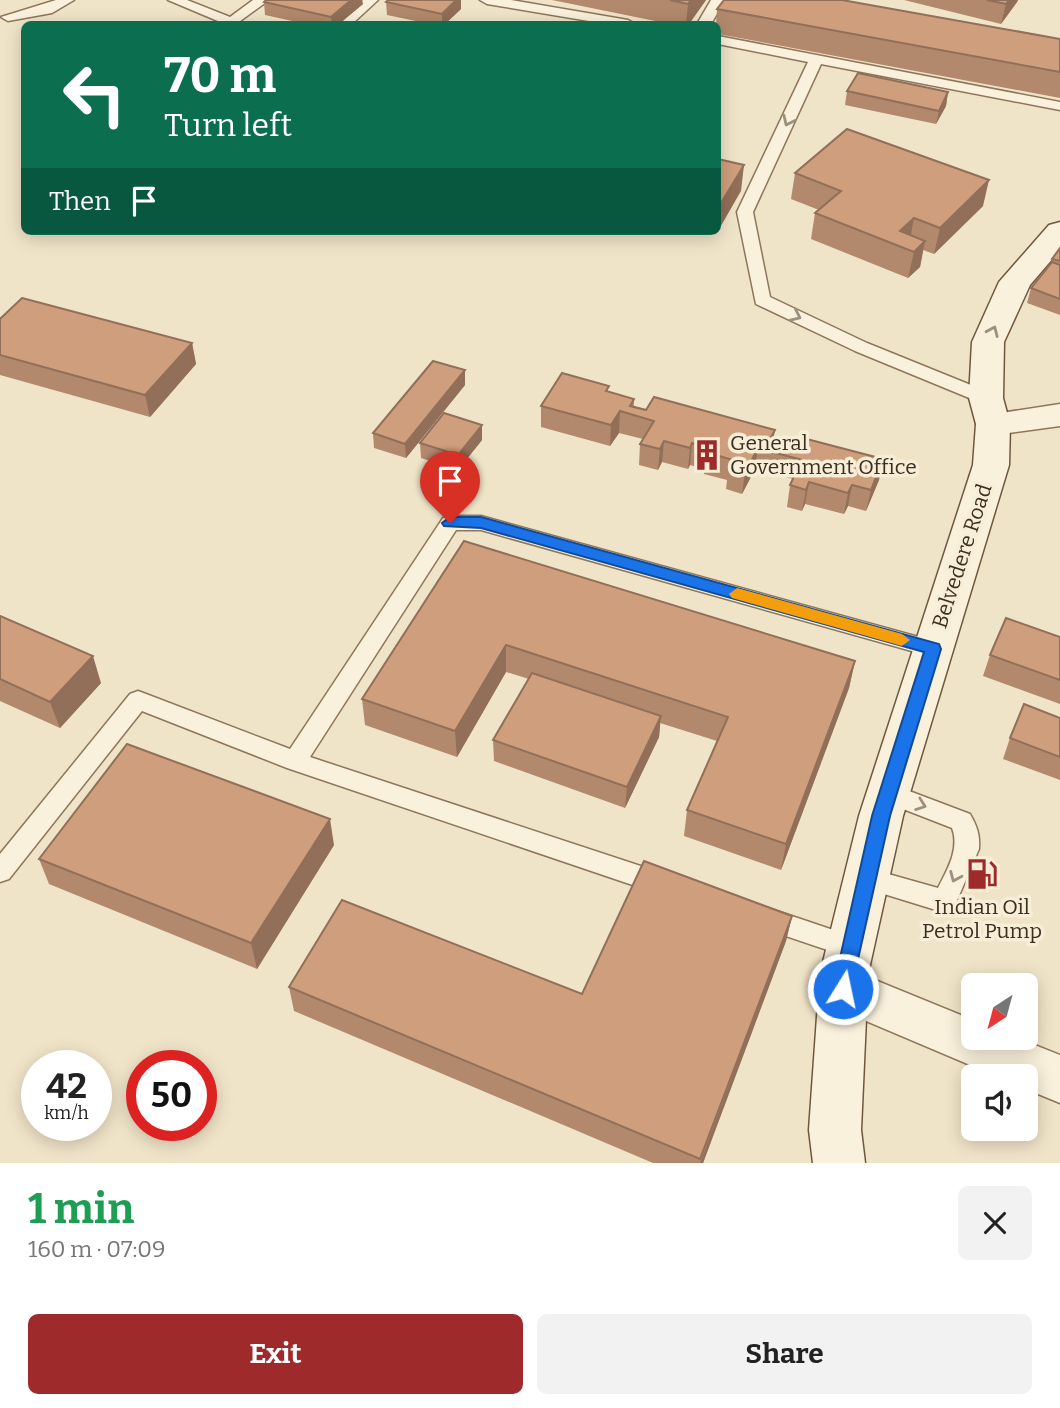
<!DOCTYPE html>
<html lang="en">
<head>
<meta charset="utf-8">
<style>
	body { margin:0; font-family:Bitter,serif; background:#f2f2f2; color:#222; height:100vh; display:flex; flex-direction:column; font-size:26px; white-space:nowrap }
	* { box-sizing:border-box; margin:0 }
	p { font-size:23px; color:#767676 }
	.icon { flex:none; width:38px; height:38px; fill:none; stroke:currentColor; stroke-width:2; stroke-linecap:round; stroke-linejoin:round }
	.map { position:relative; height:1163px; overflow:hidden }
	.details { display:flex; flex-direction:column; background:#fff; flex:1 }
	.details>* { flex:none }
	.guide { position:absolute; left:21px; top:21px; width:700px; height:214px; border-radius:10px; box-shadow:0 4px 18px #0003; background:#0b6e4f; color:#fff; overflow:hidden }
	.needle { width:46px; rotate:216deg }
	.buttons { position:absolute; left:961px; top:973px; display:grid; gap:14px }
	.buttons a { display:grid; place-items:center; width:77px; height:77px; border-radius:10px; background:#fff; box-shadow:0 4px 18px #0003; font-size:35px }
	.speed { position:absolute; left:21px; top:1050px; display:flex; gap:14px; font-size:35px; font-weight:700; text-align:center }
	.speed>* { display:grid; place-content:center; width:91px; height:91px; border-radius:50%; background:#fff; box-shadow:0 4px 18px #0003; line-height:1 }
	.speed small { font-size:18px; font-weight:400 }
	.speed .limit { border:10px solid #d22; background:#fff; color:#111 }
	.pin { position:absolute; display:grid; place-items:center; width:60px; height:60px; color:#fff; margin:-72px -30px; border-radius:50% 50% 50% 0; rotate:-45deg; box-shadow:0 0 7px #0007 }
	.pin .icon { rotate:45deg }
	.me { position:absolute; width:77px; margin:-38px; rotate:10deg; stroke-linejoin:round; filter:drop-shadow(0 0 5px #0008) }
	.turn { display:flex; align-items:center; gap:24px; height:147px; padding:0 28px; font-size:32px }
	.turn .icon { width:91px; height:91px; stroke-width:2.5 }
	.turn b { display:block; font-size:49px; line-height:60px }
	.then { display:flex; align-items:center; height:66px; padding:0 28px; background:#0003; gap:14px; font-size:26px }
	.round { display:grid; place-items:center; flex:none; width:74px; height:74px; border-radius:10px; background:#f2f2f2 }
	.overview { display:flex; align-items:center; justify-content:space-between; height:119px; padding:0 28px }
	h1 { font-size:42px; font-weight:700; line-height:52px; color:#1e9e55 }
	.button { display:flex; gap:14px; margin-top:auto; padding:14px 28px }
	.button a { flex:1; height:80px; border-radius:10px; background:#9e2a2b; color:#fff; font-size:28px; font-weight:700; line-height:80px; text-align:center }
	.button a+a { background:#f2f2f2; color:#222 }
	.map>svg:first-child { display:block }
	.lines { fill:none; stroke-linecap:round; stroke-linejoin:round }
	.service-casing { stroke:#8d765c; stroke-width:3 }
	.minor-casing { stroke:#8d765c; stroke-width:3 }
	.tertiary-casing { stroke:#8d765c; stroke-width:3 }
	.secondary-casing { stroke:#6f573f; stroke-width:3 }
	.service { fill:#faf1dc; fill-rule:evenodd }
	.minor { fill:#faf1dc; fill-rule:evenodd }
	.tertiary { fill:#faf1dc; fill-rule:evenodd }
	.secondary { fill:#faf1dc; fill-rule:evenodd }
	.wall { fill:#b2896c }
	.shaded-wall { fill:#916f58 }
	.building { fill:#cf9f7d; stroke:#916f58; stroke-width:2 }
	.oneway { stroke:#9c907e }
	.route { fill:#1a73e8; stroke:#114b97; stroke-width:2 }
	.slow { fill:#f59e0b }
	.labels { text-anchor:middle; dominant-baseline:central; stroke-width:7; stroke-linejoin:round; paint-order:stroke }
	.poi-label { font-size:21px; fill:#3d2e20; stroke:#f7eed8; text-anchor:start }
	.street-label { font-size:21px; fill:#3d2e20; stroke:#f7eed8 }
</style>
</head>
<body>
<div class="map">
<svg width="1060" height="1163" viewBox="0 0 1060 1163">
	<rect width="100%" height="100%" fill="#f0e4c8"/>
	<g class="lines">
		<defs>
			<g id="service">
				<polygon points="56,0 74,0 52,13 8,21 1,17"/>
				<polygon points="168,0 187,0 230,17 253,0 269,0 236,24 225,24"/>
				<polygon points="363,0 378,0 352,24 337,24"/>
				<polygon points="480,0 511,0 628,20 635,24 607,24 487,4"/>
				<polygon points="711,0 740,0 758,6 751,10 722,5 711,24 697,24"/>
				<polygon points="718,36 1060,102 1060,110 821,64 753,212 770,297 867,343 993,394 995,398 993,402 979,402 855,351 756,304 737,212 808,62 718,44"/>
				<polygon points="450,516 481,516 933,641 941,643 944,649 941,655 933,657 481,530 456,530 310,757 674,877 677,885 674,893 665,896 287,768 142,711 9,879 0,882 0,854 130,694 138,691 146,694 290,749 443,518"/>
				<path d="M888 783 970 814C977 826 980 835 979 849L955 905 936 910 858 886 855 879 858 872 867 868 938 888C947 870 960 849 952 828L880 800 876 793 880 786Z"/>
				<polygon points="765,907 860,939 864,947 860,955 851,958 756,926 752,918 756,910"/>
			</g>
			<polygon id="minor" points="843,967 973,1020 973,1038 1017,1038 1060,1055 1060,1103 1026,1089 1026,1076 996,1076 826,1004 819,989 826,974"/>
			<polygon id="tertiary" points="1060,404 1060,426 993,435 981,432 976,424 981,416"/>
			<polygon id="secondary" points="1060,222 1060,250 1030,285 1004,342 1003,398 1010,424 1009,465 903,816 868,974 861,1130 865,1163 813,1163 809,1130 820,974 859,816 973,465 976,424 969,398 972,342 999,282 1049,225"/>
		</defs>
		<use href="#service" class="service-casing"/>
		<use href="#minor" class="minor-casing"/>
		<use href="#tertiary" class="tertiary-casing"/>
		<use href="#secondary" class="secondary-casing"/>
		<use href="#service" class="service"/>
		<use href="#minor" class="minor"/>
		<use href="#tertiary" class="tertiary"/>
		<use href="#secondary" class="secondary"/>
	</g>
	<g class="wall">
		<polygon points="388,0 461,0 461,9 445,24 430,24 387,15 386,2"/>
		<polygon points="552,0 706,0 689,24 670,24"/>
		<polygon points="904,0 1018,0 1017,2 1001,24"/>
		<polygon points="264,2 363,4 339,24 306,24 265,15"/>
		<polygon points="717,9 1060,39 1060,98 718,34 718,24 716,24"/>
		<polygon points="847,91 948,92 946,106 936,124 845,105"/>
		<polygon points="795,173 983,206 934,254 923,250 920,267 908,278 811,239 815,213 819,210 791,199"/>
		<polygon points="703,231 717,231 716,234"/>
		<polygon points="1060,248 1060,315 1027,303 1031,288 1051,263 1052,259"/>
		<polygon points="0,319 192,343 196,364 150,417 0,375"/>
		<polygon points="465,370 465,385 406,458 374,448 373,433"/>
		<polygon points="609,392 634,399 634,406 794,448 883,459 879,480 866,511 848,506 844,514 805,504 802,511 787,507 790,485 793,479 755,469 742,494 726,489 727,480 704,474 704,469 690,465 688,469 662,462 658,470 639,465 640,444 643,439 619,433 610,446 541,427 541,406"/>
		<polygon points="482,425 482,440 458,470 421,458 420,443"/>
		<polygon points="464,541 855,661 849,688 781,870 684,836 687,810 717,741 660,723 659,737 625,808 494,761 493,740 529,679 506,672 457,757 365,725 362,699"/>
		<polygon points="0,616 101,683 60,728 0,701"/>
		<polygon points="1060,637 1060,704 983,676 990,655"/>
		<polygon points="1060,718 1060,780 1003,759 1010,738"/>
		<polygon points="334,845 257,969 49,884 39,859"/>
		<polygon points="792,916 786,941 703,1163 653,1163 294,1011 289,987 582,994"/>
	</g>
	<g class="shaded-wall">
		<polygon points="351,0 362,0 363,4 339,24 332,24 331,17"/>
		<polygon points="456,0 461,0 461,9 445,24 442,24 442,14"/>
		<polygon points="691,0 706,0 689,24 686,24 688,4"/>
		<polygon points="1009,0 1018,0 1017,2 1001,24 1006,4"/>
		<polygon points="948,92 946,106 936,124 939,111"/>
		<polygon points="744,165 741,191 718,231 718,208"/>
		<polygon points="989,180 983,206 934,254 940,228"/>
		<polygon points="914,218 909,245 900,231"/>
		<polygon points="925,241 920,267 908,278 914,252"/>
		<polygon points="192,343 196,364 150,417 145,395"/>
		<polygon points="465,370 465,385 406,458 405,444"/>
		<polygon points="620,411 619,433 610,446 611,425"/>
		<polygon points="482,425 482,440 458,470 458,455"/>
		<polygon points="775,430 771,451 769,441"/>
		<polygon points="664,441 662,462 658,470 660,449"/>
		<polygon points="692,443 690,465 688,469 690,448"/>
		<polygon points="758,448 755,469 742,494 745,473"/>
		<polygon points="883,459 879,480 866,511 871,490"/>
		<polygon points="809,482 805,504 802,511 806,490"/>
		<polygon points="852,485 848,506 844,514 848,493"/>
		<polygon points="506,645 506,672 457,757 455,731"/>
		<polygon points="93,656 101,683 60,728 50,702"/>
		<polygon points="855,661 849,688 781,870 786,844"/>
		<polygon points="661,716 659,737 625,808 627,787"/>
		<polygon points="330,819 334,845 257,969 251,943"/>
		<polygon points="792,916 786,941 703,1163 700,1163"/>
	</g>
	<g class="building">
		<polygon points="266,0 351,0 331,17 264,2"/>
		<polygon points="388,0 456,0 442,14 386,2"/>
		<polygon points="670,0 691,0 688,4"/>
		<polygon points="724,0 842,0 1060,39 1060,72 717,9"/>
		<polygon points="987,0 1009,0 1006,4"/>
		<polygon points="858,73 948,92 939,111 847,91"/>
		<polygon points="847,129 989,180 940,228 914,218 900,231 925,241 914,252 815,213 841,191 795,173"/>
		<polygon points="718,159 744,165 718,208"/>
		<polygon points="1060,248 1060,261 1052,259"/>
		<polygon points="1052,262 1060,265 1060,299 1031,288"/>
		<polygon points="22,298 192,343 145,395 0,355 0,319"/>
		<polygon points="433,361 465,370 405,444 373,433"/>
		<polygon points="562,373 609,386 606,391 634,399 630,406 646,410 654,397 775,430 769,441 794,448 799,437 883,459 871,490 852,485 848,493 809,482 806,490 790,485 802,460 758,448 745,473 729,468 733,460 706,452 708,448 692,443 690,448 664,441 660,449 640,444 654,421 620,411 611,425 541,406"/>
		<polygon points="444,413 482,425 458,455 420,443"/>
		<polygon points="464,541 855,661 786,844 687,810 728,717 506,645 455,731 362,699"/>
		<polygon points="0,616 93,656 50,702 0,679"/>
		<polygon points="1006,618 1060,637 1060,680 990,655"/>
		<polygon points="532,673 661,716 627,787 493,740"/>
		<polygon points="1024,704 1060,718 1060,757 1010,738"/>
		<polygon points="127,744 330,819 251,943 39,859"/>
		<polygon points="644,861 792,916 700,1159 289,987 342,900 582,994"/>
	</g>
	<defs><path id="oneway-chevron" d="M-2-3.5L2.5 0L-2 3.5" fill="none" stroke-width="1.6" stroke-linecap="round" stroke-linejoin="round" transform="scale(1.75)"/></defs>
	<g class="oneway">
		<use href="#oneway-chevron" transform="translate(788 121) rotate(115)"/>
		<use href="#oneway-chevron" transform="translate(796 316) rotate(25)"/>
		<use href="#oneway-chevron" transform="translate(993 331) rotate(-66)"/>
		<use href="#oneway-chevron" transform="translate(921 805) rotate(20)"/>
		<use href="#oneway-chevron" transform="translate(955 877) rotate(113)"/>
	</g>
	<polygon class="route" points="450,517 481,517 939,644 941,649 890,816 850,995 843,998 836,995 833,989 872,816 924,652 481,528 444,526 442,523"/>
	<polygon class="slow" points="737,588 902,634 910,640 902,646 732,598 729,594"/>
	<defs>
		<symbol id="building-bare" viewBox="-9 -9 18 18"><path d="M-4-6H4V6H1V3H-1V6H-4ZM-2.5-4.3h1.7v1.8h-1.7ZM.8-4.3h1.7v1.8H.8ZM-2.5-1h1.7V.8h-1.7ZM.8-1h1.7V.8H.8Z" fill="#9e2a2b" stroke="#f7eed8" stroke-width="2.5" paint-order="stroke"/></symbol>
		<symbol id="fuel-bare" viewBox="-9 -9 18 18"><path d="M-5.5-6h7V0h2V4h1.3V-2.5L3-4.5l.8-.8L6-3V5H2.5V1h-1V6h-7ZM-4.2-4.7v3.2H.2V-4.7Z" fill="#9e2a2b" stroke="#f7eed8" stroke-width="2.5" paint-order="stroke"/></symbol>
	</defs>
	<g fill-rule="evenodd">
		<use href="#building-bare" x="685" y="433" width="44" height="44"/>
		<use href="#fuel-bare" x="960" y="852" width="44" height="44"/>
	</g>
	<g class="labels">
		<g class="poi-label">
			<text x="730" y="443">General<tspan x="730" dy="24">Government Office</tspan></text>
			<text x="982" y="907" text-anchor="middle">Indian Oil<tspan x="982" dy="24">Petrol Pump</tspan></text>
		</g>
		<g class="street-label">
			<text transform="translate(962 556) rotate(-72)">Belvedere Road</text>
		</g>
	</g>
</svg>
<div class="buttons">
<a><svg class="needle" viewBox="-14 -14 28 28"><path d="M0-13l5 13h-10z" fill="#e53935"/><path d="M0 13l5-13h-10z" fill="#767676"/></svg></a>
<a><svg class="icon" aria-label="sound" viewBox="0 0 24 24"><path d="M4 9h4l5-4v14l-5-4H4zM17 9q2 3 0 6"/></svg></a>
</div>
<div class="speed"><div>42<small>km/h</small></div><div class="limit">50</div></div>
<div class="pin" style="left:450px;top:523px;background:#d93025"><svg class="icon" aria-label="arrive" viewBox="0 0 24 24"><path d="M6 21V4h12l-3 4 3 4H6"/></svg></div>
<svg class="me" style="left:843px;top:989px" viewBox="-20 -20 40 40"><circle r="17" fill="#1a73e8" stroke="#fff" stroke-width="3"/><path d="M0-11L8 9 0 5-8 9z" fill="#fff"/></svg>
<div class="guide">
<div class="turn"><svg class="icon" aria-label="left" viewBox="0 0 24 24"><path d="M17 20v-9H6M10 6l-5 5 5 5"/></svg><div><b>70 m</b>Turn left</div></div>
<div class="then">Then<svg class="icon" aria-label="arrive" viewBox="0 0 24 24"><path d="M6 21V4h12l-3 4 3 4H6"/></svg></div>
</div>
</div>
<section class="details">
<div class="overview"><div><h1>1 min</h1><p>160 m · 07:09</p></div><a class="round"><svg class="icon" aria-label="close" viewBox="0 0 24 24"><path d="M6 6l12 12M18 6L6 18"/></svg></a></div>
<div class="button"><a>Exit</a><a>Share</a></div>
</section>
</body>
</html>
